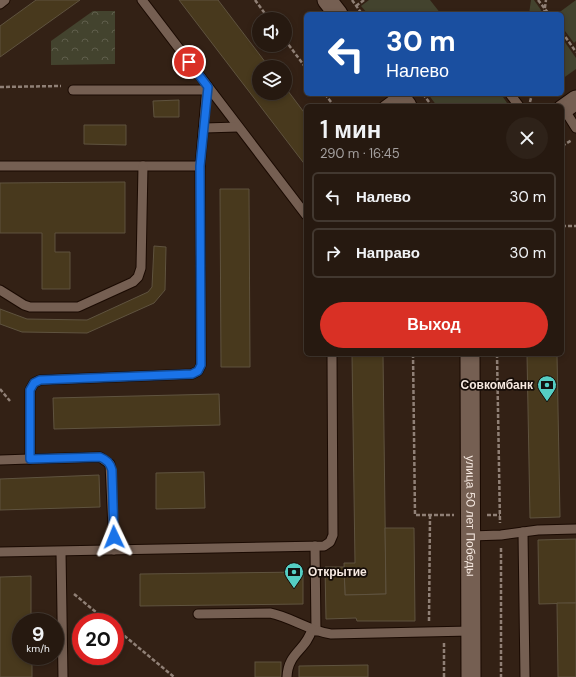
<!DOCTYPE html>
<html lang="ru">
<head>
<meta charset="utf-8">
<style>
	body { margin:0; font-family:"DM Sans",sans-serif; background:#2e2219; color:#f1f3f6; height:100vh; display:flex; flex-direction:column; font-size:15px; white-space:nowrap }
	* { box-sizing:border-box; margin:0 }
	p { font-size:13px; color:#a4a09f }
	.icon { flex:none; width:22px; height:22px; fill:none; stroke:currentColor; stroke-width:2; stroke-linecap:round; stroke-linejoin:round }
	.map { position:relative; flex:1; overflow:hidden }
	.drawer { position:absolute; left:304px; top:104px; width:260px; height:252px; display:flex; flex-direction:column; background:#261910; border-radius:6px; box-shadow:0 2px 6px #0003,0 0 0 1px #423830 }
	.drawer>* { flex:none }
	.top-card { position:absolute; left:304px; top:12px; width:260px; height:84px; border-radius:6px; box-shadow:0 2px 6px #0003,0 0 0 1px #423830; background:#1a4fa0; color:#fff; overflow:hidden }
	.controls { position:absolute; left:252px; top:12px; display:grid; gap:8px }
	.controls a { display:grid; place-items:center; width:40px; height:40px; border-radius:50%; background:#261910; box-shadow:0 2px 6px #0003,0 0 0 1px #423830; font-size:20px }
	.speed { position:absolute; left:12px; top:613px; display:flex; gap:8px; font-size:20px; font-weight:700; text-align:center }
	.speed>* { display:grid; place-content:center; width:52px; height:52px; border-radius:50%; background:#261910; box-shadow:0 2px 6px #0003,0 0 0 1px #423830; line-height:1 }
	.speed small { font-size:10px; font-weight:400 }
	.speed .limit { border:6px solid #d22; background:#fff; color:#111 }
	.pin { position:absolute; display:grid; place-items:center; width:34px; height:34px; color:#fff; margin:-17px; border:2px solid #fff; border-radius:50%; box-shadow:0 1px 4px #0007 }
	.me { position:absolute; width:44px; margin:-22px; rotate:358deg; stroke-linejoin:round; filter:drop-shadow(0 0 3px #0008) }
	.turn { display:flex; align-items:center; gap:14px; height:84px; padding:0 16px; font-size:18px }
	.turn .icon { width:52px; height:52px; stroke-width:2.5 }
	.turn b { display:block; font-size:28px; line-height:34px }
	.round { display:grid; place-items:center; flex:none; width:42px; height:42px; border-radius:21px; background:#2e2219 }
	.summary { display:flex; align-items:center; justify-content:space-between; height:68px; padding:0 16px }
	h1 { font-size:24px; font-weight:600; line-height:30px }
	.cta { display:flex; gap:8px; margin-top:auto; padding:8px 16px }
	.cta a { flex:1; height:46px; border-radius:24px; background:#d93025; color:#fff; font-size:16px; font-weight:600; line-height:46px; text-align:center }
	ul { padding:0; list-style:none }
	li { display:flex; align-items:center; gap:12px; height:50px; margin:0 8px 6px; padding:0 8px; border:2px solid #423830; border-radius:6px }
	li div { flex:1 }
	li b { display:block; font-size:15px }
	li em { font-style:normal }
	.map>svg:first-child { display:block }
	.grass { fill:#43432e }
	.park { fill:url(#park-crowns) }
	.building { fill:#48391d; stroke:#5f533f }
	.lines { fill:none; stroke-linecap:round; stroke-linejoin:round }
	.service-casing { stroke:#1a0a02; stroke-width:11 }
	.minor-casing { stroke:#1a0a02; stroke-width:21 }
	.path { stroke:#908076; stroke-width:2.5; stroke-dasharray:4 2; stroke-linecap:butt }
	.service { stroke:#755f52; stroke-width:9 }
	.minor { stroke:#755f52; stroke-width:19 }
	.route-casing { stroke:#114b97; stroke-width:10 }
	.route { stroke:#1a73e8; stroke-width:7 }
	.labels { text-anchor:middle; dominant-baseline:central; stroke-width:3.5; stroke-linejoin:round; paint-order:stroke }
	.poi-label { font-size:12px; font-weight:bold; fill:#f6e9e1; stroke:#150c07; text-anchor:end }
	.street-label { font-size:12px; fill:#f6e9e1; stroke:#150c07 }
</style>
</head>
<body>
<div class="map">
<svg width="576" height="677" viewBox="0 0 576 677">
	<defs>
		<pattern id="park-crowns" width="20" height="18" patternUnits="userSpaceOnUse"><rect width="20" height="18" fill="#43432e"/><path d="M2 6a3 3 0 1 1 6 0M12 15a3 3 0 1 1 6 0" fill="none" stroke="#5f5e4c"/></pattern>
	</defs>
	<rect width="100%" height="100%" fill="#332115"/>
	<g class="grass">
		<polygon points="369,0 430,0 441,14 368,14 361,6"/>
		<polygon points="531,0 534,0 541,10 540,14 529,14"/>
		<polygon points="576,0 576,41 574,43 562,27 562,14 557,14"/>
		<polygon points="562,38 576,58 576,69 562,79"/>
		<polygon points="428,94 501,94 509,106 437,106"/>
	</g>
	<polygon class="park" points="93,11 115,11 115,64 51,65 51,41"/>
	<g class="building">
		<polygon points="36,0 80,0 0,57 0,26"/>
		<polygon points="179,0 218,0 269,67 259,67 259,93 285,93 285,87 306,115 306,166"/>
		<polygon points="179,100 179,117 154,117 153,101"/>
		<polygon points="84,125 126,125 126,145 84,144"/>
		<polygon points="125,182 125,233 55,233 55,252 70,252 70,289 42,289 42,233 0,233 0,183"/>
		<polygon points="220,189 249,189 250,367 221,367"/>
		<polygon points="154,246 166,247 165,290 154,303 87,333 22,332 0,324 0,309 27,319 87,320 148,292 152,287"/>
		<polygon points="352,354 383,354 386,594 345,595 344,563 355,563"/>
		<polygon points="527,354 557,354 560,517 530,518"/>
		<polygon points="219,394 220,425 54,429 53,398"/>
		<polygon points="204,472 205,508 156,509 156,473"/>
		<polygon points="99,475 100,507 0,510 0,479"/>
		<polygon points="385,528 414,528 415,621 357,621 356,618 326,619 325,567 344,567 345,595 386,594"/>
		<polygon points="576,539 576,603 539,604 538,540"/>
		<polygon points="303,572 303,604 140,606 140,574"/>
		<polygon points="31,576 31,622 21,622 21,656 32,656 32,677 0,677 0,577"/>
		<polygon points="557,603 576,603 576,677 558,677"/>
		<rect x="255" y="662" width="26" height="15"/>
		<polygon points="368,665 368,677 299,677 299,666"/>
	</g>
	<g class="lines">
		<defs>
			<g id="service">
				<polyline points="142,0 306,215"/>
				<polyline points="0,4 5,0"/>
				<polyline points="73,90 207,90"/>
				<polyline points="510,94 519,106"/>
				<polyline points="384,106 399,95"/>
				<polyline points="564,109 576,128"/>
				<polyline points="204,128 238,127"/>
				<polyline points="0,166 200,166"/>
				<polyline points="0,290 24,305 30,307 78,307 133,282 138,277 141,268 143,166"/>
				<polyline points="0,460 30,459"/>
				<polyline points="523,532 525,677"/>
				<polyline points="471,536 501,535 538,530 576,529"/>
				<polyline points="315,546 316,631"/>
				<polyline points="114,550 110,464 100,457 30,459 30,390 34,383 40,380 192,374 198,371 201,365 200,166 207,87"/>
				<polyline points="0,552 324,546 330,542 333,535 332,354"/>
				<polyline points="61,552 63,677"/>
				<path d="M198 614 270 613C291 617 309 631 331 634L471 631"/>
				<path d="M287 677C288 652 306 651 312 629"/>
			</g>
			<g id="minor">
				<polyline points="327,0 338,14"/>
				<polyline points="398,94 407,106"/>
				<polyline points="562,110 576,100"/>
				<path id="s1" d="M470 354 471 677"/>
			</g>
		</defs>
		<use href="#service" class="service-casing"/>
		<use href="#minor" class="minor-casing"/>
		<g class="path">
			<polyline points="255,0 269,19"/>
			<polyline points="352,0 362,14"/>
			<polyline points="538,0 549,14"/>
			<polyline points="356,6 364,0"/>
			<polyline points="544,14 546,0"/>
			<polyline points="562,32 576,52"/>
			<polyline points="285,40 306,68"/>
			<polyline points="0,87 61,86"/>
			<polyline points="325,94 334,106"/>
			<polyline points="423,94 432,106"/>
			<polyline points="530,102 532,94"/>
			<polyline points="562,146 572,140"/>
			<polyline points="562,226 576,226"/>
			<polyline points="413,354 415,515 454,515"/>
			<polyline points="497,354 500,523"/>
			<polyline points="0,389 10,401"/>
			<polyline points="487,515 500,515"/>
			<polyline points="501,548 501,677"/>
			<polyline points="74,594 108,622"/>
			<polyline points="429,621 430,516"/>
			<polyline points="115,628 174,677"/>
			<polyline points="444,677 444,643"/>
		</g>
		<use href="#service" class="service"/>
		<use href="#minor" class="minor"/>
	</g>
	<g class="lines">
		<defs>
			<path id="route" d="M114 537 112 470C110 463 107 460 100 457L30 459V390L34 383 40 380 192 374 198 371 201 365 200 166 208 87 189 62"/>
		</defs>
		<use href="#route" class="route-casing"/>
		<use href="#route" class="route"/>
	</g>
	<defs>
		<symbol id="bank-pin" viewBox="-11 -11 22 30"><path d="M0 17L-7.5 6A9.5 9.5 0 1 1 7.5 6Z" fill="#55cec4" stroke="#150c07"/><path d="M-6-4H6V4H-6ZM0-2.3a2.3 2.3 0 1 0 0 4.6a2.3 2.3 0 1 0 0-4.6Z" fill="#111"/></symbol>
	</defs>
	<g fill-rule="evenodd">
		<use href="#bank-pin" x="536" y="374" width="22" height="30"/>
		<use href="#bank-pin" x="283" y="561" width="22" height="30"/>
	</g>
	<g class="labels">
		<g class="poi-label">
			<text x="533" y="385">Совкомбанк</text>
			<text x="308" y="572" text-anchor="start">Открытие</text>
		</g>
		<g class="street-label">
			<text stroke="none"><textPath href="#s1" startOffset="162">улица 50 лет Победы</textPath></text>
		</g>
	</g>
</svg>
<div class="controls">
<a><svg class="icon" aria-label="sound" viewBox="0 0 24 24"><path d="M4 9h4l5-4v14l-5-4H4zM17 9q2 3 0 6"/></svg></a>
<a><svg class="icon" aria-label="layers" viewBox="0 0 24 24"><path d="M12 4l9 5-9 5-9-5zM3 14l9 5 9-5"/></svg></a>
</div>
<div class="speed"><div>9<small>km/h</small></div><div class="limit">20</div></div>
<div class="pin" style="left:189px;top:62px;background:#d93025"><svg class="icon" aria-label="arrive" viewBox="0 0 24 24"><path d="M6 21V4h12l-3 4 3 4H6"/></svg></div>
<svg class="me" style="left:114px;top:537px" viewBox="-20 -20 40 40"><path d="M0-17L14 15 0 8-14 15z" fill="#1a73e8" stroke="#fff" stroke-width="4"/></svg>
<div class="top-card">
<div class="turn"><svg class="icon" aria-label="left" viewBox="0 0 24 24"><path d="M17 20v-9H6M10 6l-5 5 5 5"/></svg><div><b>30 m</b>Налево</div></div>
</div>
<section class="drawer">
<div class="summary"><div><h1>1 мин</h1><p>290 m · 16:45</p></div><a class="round"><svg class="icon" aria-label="close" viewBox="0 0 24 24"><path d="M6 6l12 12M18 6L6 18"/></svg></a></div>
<ul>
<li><svg class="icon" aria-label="left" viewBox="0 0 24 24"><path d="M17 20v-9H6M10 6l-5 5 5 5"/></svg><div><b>Налево</b></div><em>30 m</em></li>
<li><svg class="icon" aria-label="right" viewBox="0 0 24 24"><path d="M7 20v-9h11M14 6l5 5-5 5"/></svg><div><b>Направо</b></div><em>30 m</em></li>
</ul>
<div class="cta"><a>Выход</a></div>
</section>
</div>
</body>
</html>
